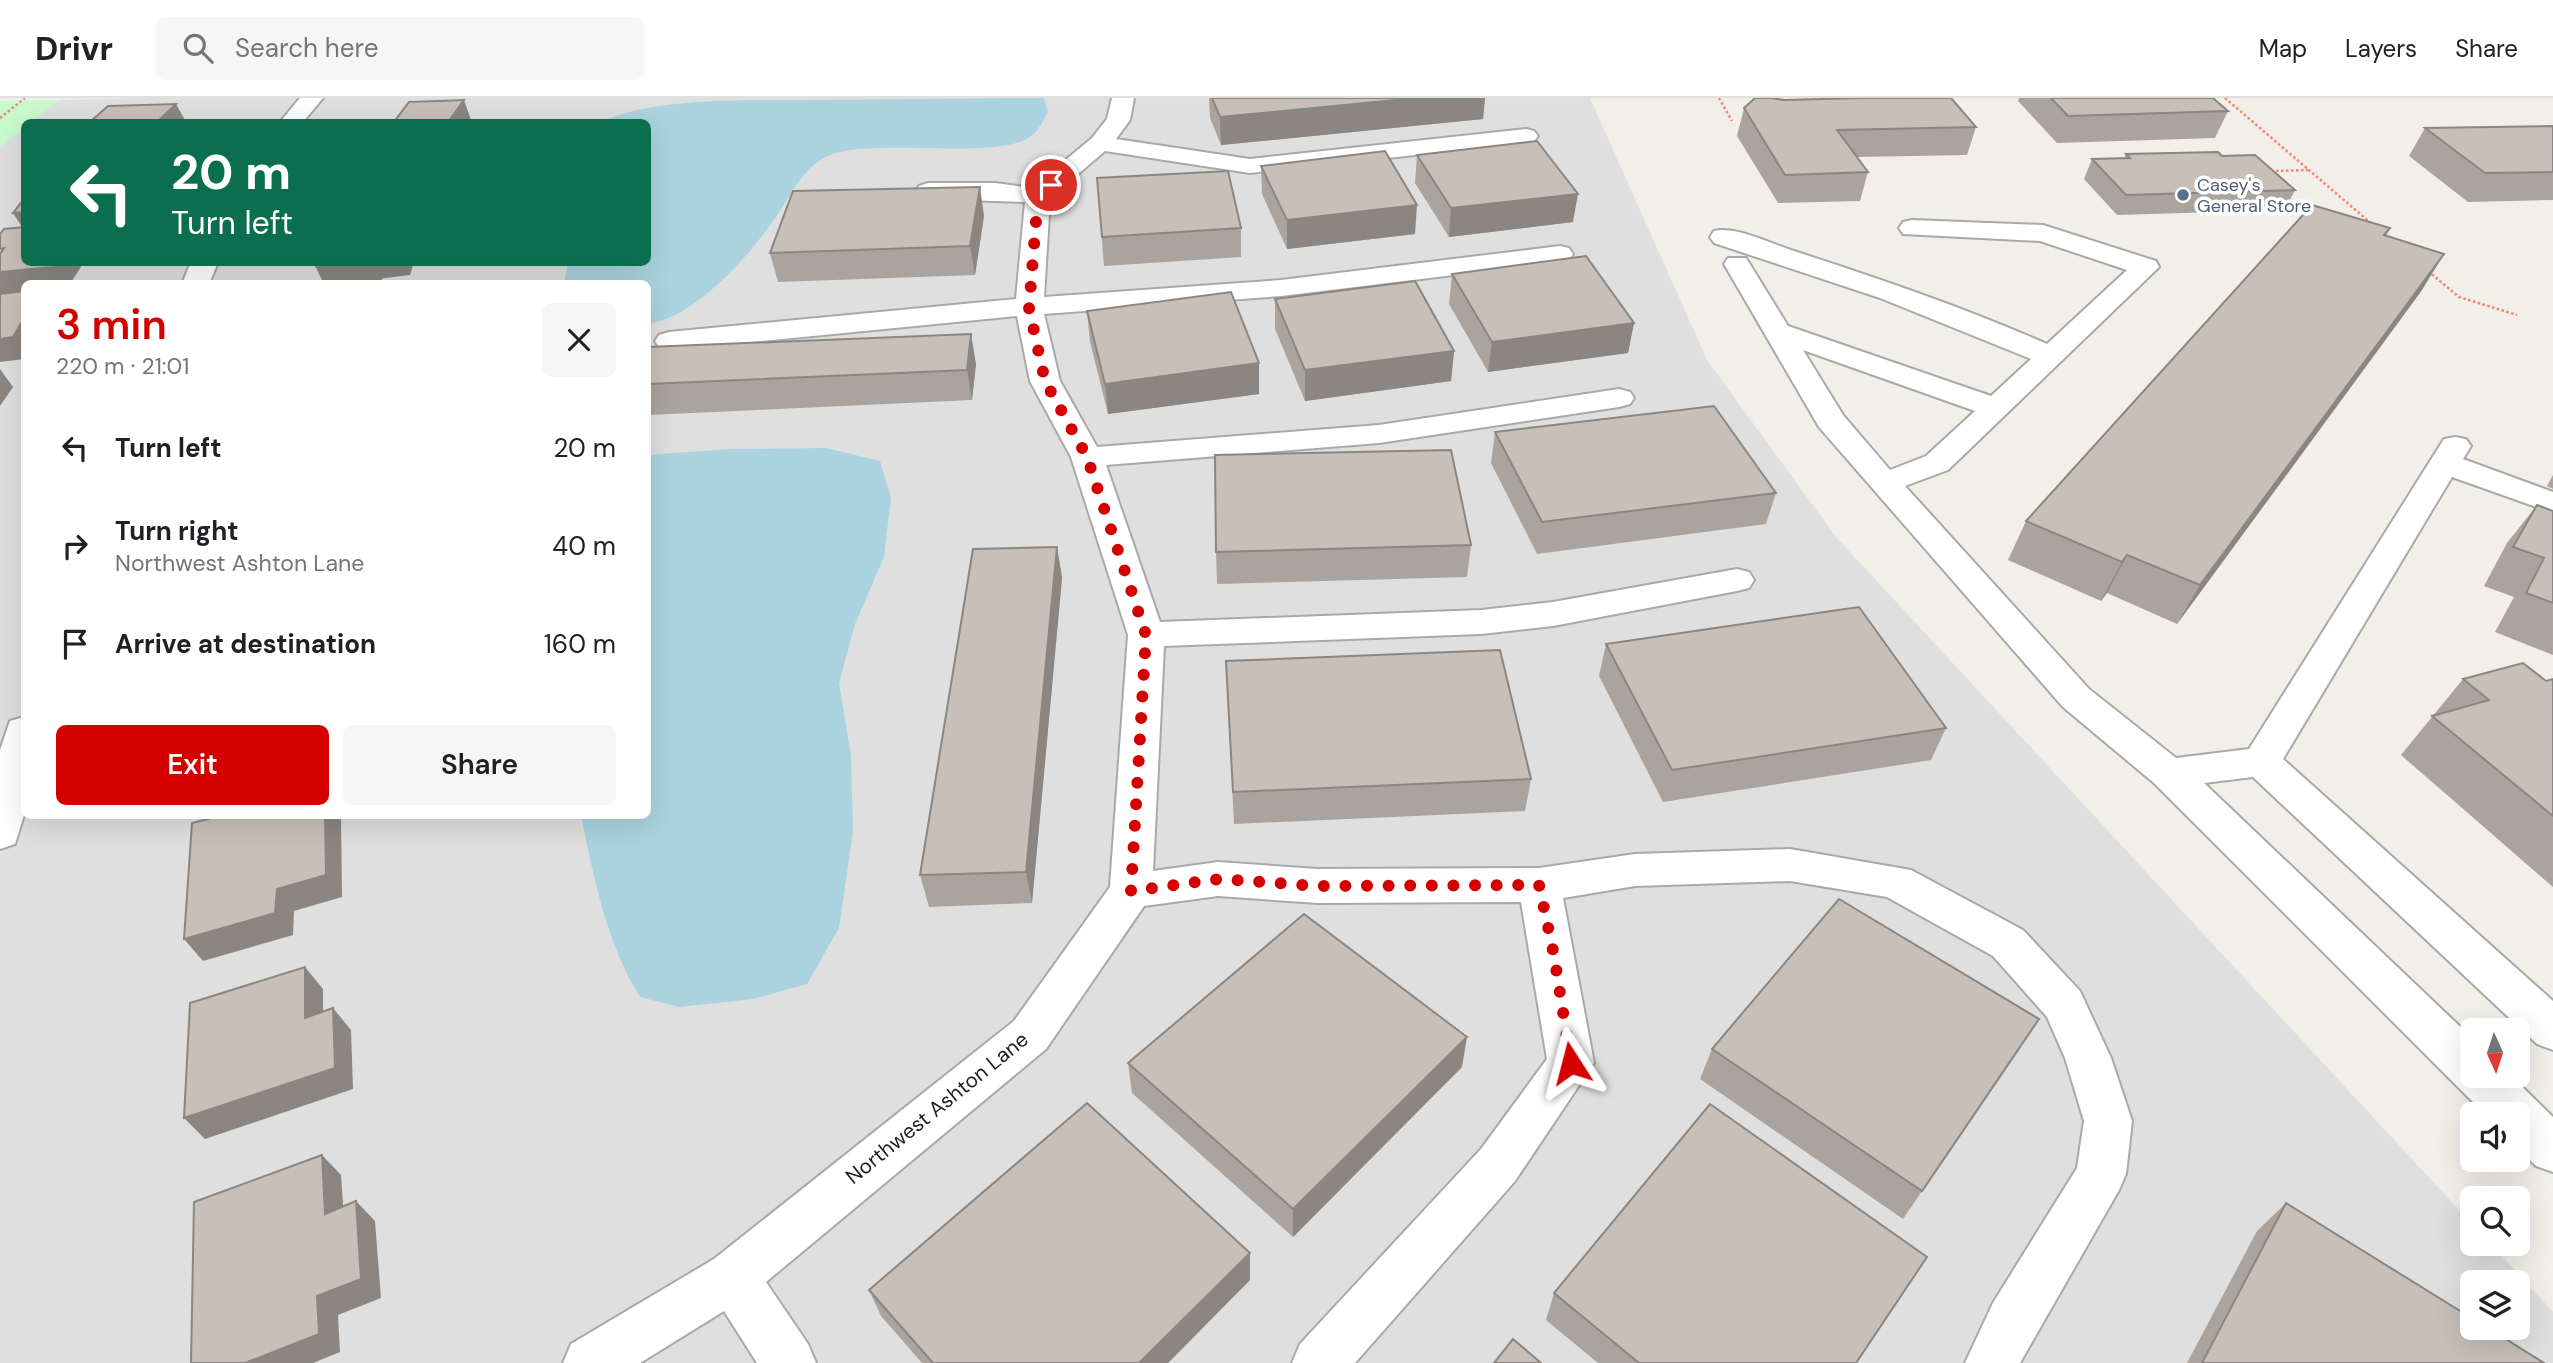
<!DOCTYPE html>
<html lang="en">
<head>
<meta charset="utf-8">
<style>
	body { margin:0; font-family:"DM Sans",sans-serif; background:#f6f6f6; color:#202124; height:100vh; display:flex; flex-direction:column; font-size:26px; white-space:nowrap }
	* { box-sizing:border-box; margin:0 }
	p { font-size:23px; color:#757577 }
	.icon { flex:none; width:38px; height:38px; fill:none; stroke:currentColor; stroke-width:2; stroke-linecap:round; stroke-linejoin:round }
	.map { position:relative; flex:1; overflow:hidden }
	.panel { position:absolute; left:21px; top:182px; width:630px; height:539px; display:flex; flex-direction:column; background:#fff; border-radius:10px; box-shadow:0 7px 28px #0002 }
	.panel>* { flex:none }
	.hud { position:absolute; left:21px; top:21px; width:630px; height:147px; border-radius:10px; box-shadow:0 7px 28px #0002; background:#0b6e4f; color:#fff; overflow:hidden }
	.needle { width:46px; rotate:177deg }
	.controls { position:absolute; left:2460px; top:920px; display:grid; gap:14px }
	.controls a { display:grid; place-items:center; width:70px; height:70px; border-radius:10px; background:#fff; box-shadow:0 7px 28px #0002; font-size:35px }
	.pin { position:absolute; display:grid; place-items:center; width:60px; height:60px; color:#fff; margin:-30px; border:4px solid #fff; border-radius:50%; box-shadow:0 2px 7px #0007 }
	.me { position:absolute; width:77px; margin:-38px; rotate:351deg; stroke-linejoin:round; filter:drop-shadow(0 0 5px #0008) }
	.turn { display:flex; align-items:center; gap:24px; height:147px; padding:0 35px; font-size:32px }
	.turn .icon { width:91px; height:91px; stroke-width:2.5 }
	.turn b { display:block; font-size:49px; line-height:60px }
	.round { display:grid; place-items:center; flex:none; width:74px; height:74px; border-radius:10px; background:#f6f6f6 }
	.summary { display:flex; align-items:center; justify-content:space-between; height:119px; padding:0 35px }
	h1 { font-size:42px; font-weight:600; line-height:52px; color:#d40000 }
	.button { display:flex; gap:14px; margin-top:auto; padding:14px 35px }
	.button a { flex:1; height:80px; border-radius:10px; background:#d40000; color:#fff; font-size:28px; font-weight:600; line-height:80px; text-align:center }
	.button a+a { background:#f6f6f6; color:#202124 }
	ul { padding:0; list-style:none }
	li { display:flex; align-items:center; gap:21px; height:98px; padding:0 35px }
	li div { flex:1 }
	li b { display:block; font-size:26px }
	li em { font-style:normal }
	header { display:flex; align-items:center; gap:42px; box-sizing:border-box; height:98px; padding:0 35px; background:#fff; border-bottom:2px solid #e0e0e0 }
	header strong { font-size:33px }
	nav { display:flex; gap:38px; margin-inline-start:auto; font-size:24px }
	.search { width:490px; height:63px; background:#f6f6f6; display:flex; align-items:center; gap:18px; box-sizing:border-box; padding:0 24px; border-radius:10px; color:#757577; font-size:26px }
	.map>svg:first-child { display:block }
	.residential { fill:#e0dfdf; fill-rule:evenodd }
	.park { fill:#c8facc }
	.water { fill:#aad3df }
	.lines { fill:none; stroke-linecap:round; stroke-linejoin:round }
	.minor-casing { stroke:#a9a9a9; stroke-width:4 }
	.path { stroke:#fa8072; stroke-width:2.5; stroke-dasharray:2.5 2.5; stroke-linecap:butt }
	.minor { fill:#fff; fill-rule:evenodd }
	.wall { fill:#aba49e }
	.shaded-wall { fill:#8b8681 }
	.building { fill:#c7bfb8; stroke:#8b8681; stroke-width:2 }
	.route { stroke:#d40000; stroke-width:12; stroke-dasharray:0 21.6 }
	.service-dot { fill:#5c6f8a; stroke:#fff; stroke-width:2.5 }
	.labels { text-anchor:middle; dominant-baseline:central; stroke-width:7; stroke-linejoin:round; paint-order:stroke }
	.far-service-label { font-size:18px; fill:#4e5e75; stroke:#fff; text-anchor:start }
	.street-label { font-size:21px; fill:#222; stroke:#fff }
</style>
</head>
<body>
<header>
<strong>Drivr</strong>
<div class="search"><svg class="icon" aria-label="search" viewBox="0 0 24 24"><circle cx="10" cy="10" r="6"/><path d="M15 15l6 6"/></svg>Search here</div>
<nav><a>Map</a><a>Layers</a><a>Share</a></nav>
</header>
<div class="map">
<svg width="2553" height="1265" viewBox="0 0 2553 1265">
	<rect width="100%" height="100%" fill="#f2efe9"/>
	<path class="residential" d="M143 0H1590L1707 262 1836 439 2473 1127V1146H2491L2553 1214V1265H0V49L24 30V164H648V24H31L59 2ZM24 186H648V718H24ZM2473 1185H2518V1230H2473Z"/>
	<polygon class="park" points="59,2 31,24 24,24 24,30 0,49 0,3"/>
	<g class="water">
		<path d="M1044 0 1048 14C1044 21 1039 31 1034 36 1003 65 874 38 828 58 804 68 790 98 776 119 748 159 697 218 648 226V186L564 185 568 165 648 164V24H602C648 0 748 2 802 2 883 2 963 0 1044 0Z"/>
		<path d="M826 350 880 363 891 400 884 459 855 526 839 585 851 658 853 733 839 830 807 886 753 901 679 909 640 899C606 844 594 780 581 718H648V357L728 351Z"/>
	</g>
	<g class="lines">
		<defs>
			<g id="minor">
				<polygon points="300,0 323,0 303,24 280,24"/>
				<polygon points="1112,0 1134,0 1130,22 1116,41 1250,61 1526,31 1534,33 1538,38 1534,43 1526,45 1250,75 1105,53 1050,100 1044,199 1281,182 1560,148 1569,150 1573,156 1569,162 1560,164 1281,198 1044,216 1060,283 1097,349 1379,327 1619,291 1630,294 1634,300 1630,306 1619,309 1379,345 1106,367 1160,524 1481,512 1553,504 1737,471 1749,474 1754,482 1749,490 1737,493 1553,528 1481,536 1164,548 1153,773 1218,764 1318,771 1539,770 1635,756 1790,751 1911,772 2023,832 2080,893 2111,960 2132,1023 2126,1076 2119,1092 2020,1265 1965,1265 1993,1205 2077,1070 2084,1023 2065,960 2047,919 1993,858 1887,799 1790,783 1635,788 1563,800 1594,965 1515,1083 1355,1265 1292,1265 1300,1246 1481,1051 1547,961 1521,804 1318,805 1218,798 1144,808 1046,951 766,1184 808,1246 816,1265 757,1265 724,1213 640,1265 563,1265 571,1246 714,1161 1014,923 1110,789 1128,537 1071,359 1030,283 1017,218 669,252 659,249 655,243 659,237 669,234 1016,201 1025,104 928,101 919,98 915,93 919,88 928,85 995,85 1032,90 1092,40 1107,21"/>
				<path d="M1912 122 2043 127 2156 163 2159 169 1948 372 1905 388 2089 591 2176 660 2249 651 2444 341 2455 339 2466 341 2471 348 2463 361 2553 394V415L2452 379 2283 661 2553 903V952L2537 946 2253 679 2204 685 2473 941V978H2511L2553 1019V1074L2536 1068 2518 1050V1017H2486L2154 685 2063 609 1819 329 1724 166 1728 160H1746L1788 228 1991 298 2031 261 1880 200 1714 145 1710 139 1714 133C1736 128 1769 145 1791 152 1877 180 1963 209 2047 246L2127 172 2040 143 1903 136 1899 130 1903 124ZM1803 252 1975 313 1926 358 1890 372 1843 317Z"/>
				<polygon points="191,164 218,164 209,186 182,186"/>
				<polygon points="24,619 24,717 15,746 0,751 0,652 10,623"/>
			</g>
		</defs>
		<use href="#minor" class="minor-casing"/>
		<g class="path">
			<polyline points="1719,0 1732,23"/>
			<polyline points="2225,0 2373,127"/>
			<polyline points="0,20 25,0"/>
			<polyline points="2271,73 2308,72"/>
			<polyline points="2428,173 2459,199 2517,217"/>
		</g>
		<use href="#minor" class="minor"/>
	</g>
	<g class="wall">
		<polygon points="1209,0 1485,0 1483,21 1221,47 1210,20"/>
		<polygon points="2019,0 2213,0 2228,13 2215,40 2057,45 2018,3"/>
		<polygon points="1744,10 1976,29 1967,57 1857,59 1868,74 1860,103 1778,105 1737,38"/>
		<polygon points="2553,28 2553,102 2468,104 2409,58 2425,30"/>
		<polygon points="2126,56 2222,58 2295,92 2285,112 2117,117 2084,81 2092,61 2124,60"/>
		<polygon points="1417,57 1573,124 1449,139 1415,85"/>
		<polygon points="1261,68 1415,136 1287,151 1262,96"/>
		<polygon points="1097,80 1241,130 1241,159 1104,168"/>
		<polygon points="984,118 975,177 778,184 770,155"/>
		<polygon points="2390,130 2386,138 2422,192 2177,526 2107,495 2101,503 2008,462 2026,423"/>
		<polygon points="1452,176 1634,225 1628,255 1488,274 1449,206"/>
		<polygon points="1275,201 1454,253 1451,283 1305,303 1275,231"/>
		<polygon points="1087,213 1259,265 1259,296 1108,316 1090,244"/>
		<polygon points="648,249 976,266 972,302 648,317"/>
		<polygon points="1495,334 1776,395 1766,426 1537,456 1491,365"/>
		<polygon points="2553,377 2553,391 2547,388"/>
		<polygon points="2537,407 2553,413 2553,557 2495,534 2514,499 2484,488 2507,445"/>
		<polygon points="1471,447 1467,479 1217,486 1216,454"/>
		<polygon points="1057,449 1062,480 1032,805 929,809 920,777"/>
		<polygon points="1606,546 1946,630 1931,662 1663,704 1599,578"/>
		<polygon points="1226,563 1531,681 1525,713 1234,726"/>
		<polygon points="2463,581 2546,583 2553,581 2553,789 2401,657"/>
		<polygon points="1712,951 2019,951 1903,1121 1700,981"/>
		<polygon points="1128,965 1462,969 1293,1139 1132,995"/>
		<polygon points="2286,1105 2544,1265 2187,1265 2257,1133"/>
		<polygon points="1250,1155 1250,1182 1168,1265 922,1265 881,1218 869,1192"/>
		<polygon points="1554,1195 1856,1265 1598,1265 1546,1222"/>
	</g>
	<g class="shaded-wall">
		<polygon points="1416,0 1485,0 1483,21 1221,47 1220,19"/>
		<polygon points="464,2 471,22 469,24 448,24"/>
		<polygon points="176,6 186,24 157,24"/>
		<polygon points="980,89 984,118 975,177 970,148"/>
		<polygon points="1578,96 1573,124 1449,139 1451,110"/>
		<polygon points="1417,107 1415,136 1287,151 1287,122"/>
		<polygon points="24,114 24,132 13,115"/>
		<polygon points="2444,156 2422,192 2177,526 2200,487"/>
		<polygon points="57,164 84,164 70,186 24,186 24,195 0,197 0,174"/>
		<polygon points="325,164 414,164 410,177 337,186 324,186 314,166"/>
		<polygon points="24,220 24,261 0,264 0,241"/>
		<polygon points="1634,225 1628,255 1488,274 1492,244"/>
		<polygon points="971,236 976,266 972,302 967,272"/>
		<polygon points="1454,253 1451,283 1305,303 1305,272"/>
		<polygon points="1259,265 1259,296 1108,316 1105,286"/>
		<polygon points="0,271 13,289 0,308"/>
		<polygon points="1057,449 1062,480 1032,805 1026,774"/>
		<polygon points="2127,457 2107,495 2101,503 2122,464"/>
		<polygon points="325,718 341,718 342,799 294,813 293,837 203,863 184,841 277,791"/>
		<polygon points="305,869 323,891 323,941 305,920"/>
		<polygon points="333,910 351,932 353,991 205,1041 184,1020"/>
		<polygon points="1467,939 1462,969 1293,1139 1293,1111"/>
		<polygon points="322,1057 341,1077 345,1135 325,1116"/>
		<polygon points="356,1103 375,1123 381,1200 338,1217 340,1254 313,1265 245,1265"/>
		<polygon points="1250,1155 1250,1182 1168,1265 1139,1265"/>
	</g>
	<g class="building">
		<polygon points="1212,0 1416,0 1220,19"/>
		<polygon points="1755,0 1771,0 1784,2 1861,0 1951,0 1976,29 1837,32 1868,74 1785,77 1744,10"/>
		<polygon points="2051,0 2213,0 2228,13 2068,18"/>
		<polygon points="464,2 448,24 394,24 409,4"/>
		<polygon points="176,6 157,24 90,24 108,8"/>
		<polygon points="2553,28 2553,74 2485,75 2425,30"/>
		<polygon points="1537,43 1578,96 1451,110 1417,57"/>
		<polygon points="1385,53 1417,107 1287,122 1261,68"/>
		<polygon points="2218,54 2222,58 2255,57 2295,92 2126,97 2092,61 2130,60 2126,56"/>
		<polygon points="1228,73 1241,130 1102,139 1097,80"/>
		<polygon points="980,89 970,148 770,155 793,93"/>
		<polygon points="24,101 24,114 13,115"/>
		<polygon points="2312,107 2390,130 2384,137 2444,156 2200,487 2127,457 2122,464 2026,423"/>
		<polygon points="24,129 24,164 57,164 54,169 0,174 0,156 4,150 0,151 0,136 4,131"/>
		<polygon points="1586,158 1634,225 1492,244 1452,176"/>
		<polygon points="381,181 380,186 342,186"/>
		<polygon points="1415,183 1454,253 1305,272 1275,201"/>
		<polygon points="24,193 24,220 13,239 0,241 0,196"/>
		<polygon points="1231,194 1259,265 1105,286 1087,213"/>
		<polygon points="971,236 967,272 648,286 648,249"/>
		<polygon points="1714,308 1776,395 1542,424 1495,334"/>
		<polygon points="1451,352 1471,447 1216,454 1215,357"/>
		<polygon points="2537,407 2553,413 2553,505 2526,495 2544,460 2513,449"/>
		<polygon points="1057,449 1026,774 920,777 973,451"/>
		<polygon points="1859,509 1946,630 1672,672 1606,546"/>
		<polygon points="1500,552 1531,681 1233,694 1226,563"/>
		<polygon points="2523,565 2546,583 2553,581 2553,718 2432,618 2489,602 2463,581"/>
		<polygon points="220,718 325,718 326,777 277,791 275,815 184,841 192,725"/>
		<polygon points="1839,801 2039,921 1922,1093 1712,951"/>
		<polygon points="1304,816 1467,939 1293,1111 1128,965"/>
		<polygon points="305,869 305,920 333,910 335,970 184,1020 190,905"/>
		<polygon points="1087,1005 1250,1155 1139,1265 933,1265 869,1192"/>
		<polygon points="1710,1006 1927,1159 1856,1265 1639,1265 1554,1195"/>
		<polygon points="322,1057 325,1116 356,1103 361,1181 317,1198 319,1236 245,1265 191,1265 194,1104"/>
		<polygon points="2286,1105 2473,1221 2473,1230 2488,1230 2544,1265 2202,1265"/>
		<polygon points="1513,1241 1541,1265 1494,1265"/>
	</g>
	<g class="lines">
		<polyline class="route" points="1051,87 1038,98 1029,210 1045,283 1087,359 1146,537 1131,793 1219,781 1318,788 1539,787 1554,857 1571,965"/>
	</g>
	<circle class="service-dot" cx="2183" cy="97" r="7"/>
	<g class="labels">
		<g class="far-service-label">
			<text x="2197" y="87">Casey's<tspan x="2197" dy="21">General Store</tspan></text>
		</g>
		<g class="street-label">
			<text transform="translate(937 1010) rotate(-39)">Northwest Ashton Lane</text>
		</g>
	</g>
</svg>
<div class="controls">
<a><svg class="needle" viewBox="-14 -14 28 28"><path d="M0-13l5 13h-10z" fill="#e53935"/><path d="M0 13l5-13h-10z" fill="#757577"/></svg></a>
<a><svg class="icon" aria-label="sound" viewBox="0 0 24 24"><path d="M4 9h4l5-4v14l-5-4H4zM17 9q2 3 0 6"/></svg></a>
<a><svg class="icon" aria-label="search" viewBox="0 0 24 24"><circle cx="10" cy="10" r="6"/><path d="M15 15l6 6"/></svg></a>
<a><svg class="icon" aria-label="layers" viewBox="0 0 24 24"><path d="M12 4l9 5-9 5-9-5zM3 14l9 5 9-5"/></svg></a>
</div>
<div class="pin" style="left:1051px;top:87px;background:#d93025"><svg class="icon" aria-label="arrive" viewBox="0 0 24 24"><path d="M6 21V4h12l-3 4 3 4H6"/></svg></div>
<svg class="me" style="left:1571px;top:965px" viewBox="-20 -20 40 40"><path d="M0-17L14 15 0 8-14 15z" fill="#d40000" stroke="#fff" stroke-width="4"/></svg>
<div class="hud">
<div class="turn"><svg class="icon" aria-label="left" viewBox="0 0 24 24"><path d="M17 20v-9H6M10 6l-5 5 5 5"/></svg><div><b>20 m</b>Turn left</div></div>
</div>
<section class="panel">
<div class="summary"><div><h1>3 min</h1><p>220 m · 21:01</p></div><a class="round"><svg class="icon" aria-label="close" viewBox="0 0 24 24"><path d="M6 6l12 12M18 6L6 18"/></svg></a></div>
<ul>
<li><svg class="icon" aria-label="left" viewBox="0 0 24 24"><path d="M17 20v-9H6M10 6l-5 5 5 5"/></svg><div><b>Turn left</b></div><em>20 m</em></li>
<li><svg class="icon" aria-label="right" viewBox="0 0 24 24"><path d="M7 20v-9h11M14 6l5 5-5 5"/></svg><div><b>Turn right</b><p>Northwest Ashton Lane</p></div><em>40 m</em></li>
<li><svg class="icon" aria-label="arrive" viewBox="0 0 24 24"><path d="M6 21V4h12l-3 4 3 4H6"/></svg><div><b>Arrive at destination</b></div><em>160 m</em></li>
</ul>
<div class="button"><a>Exit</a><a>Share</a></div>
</section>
</div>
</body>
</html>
